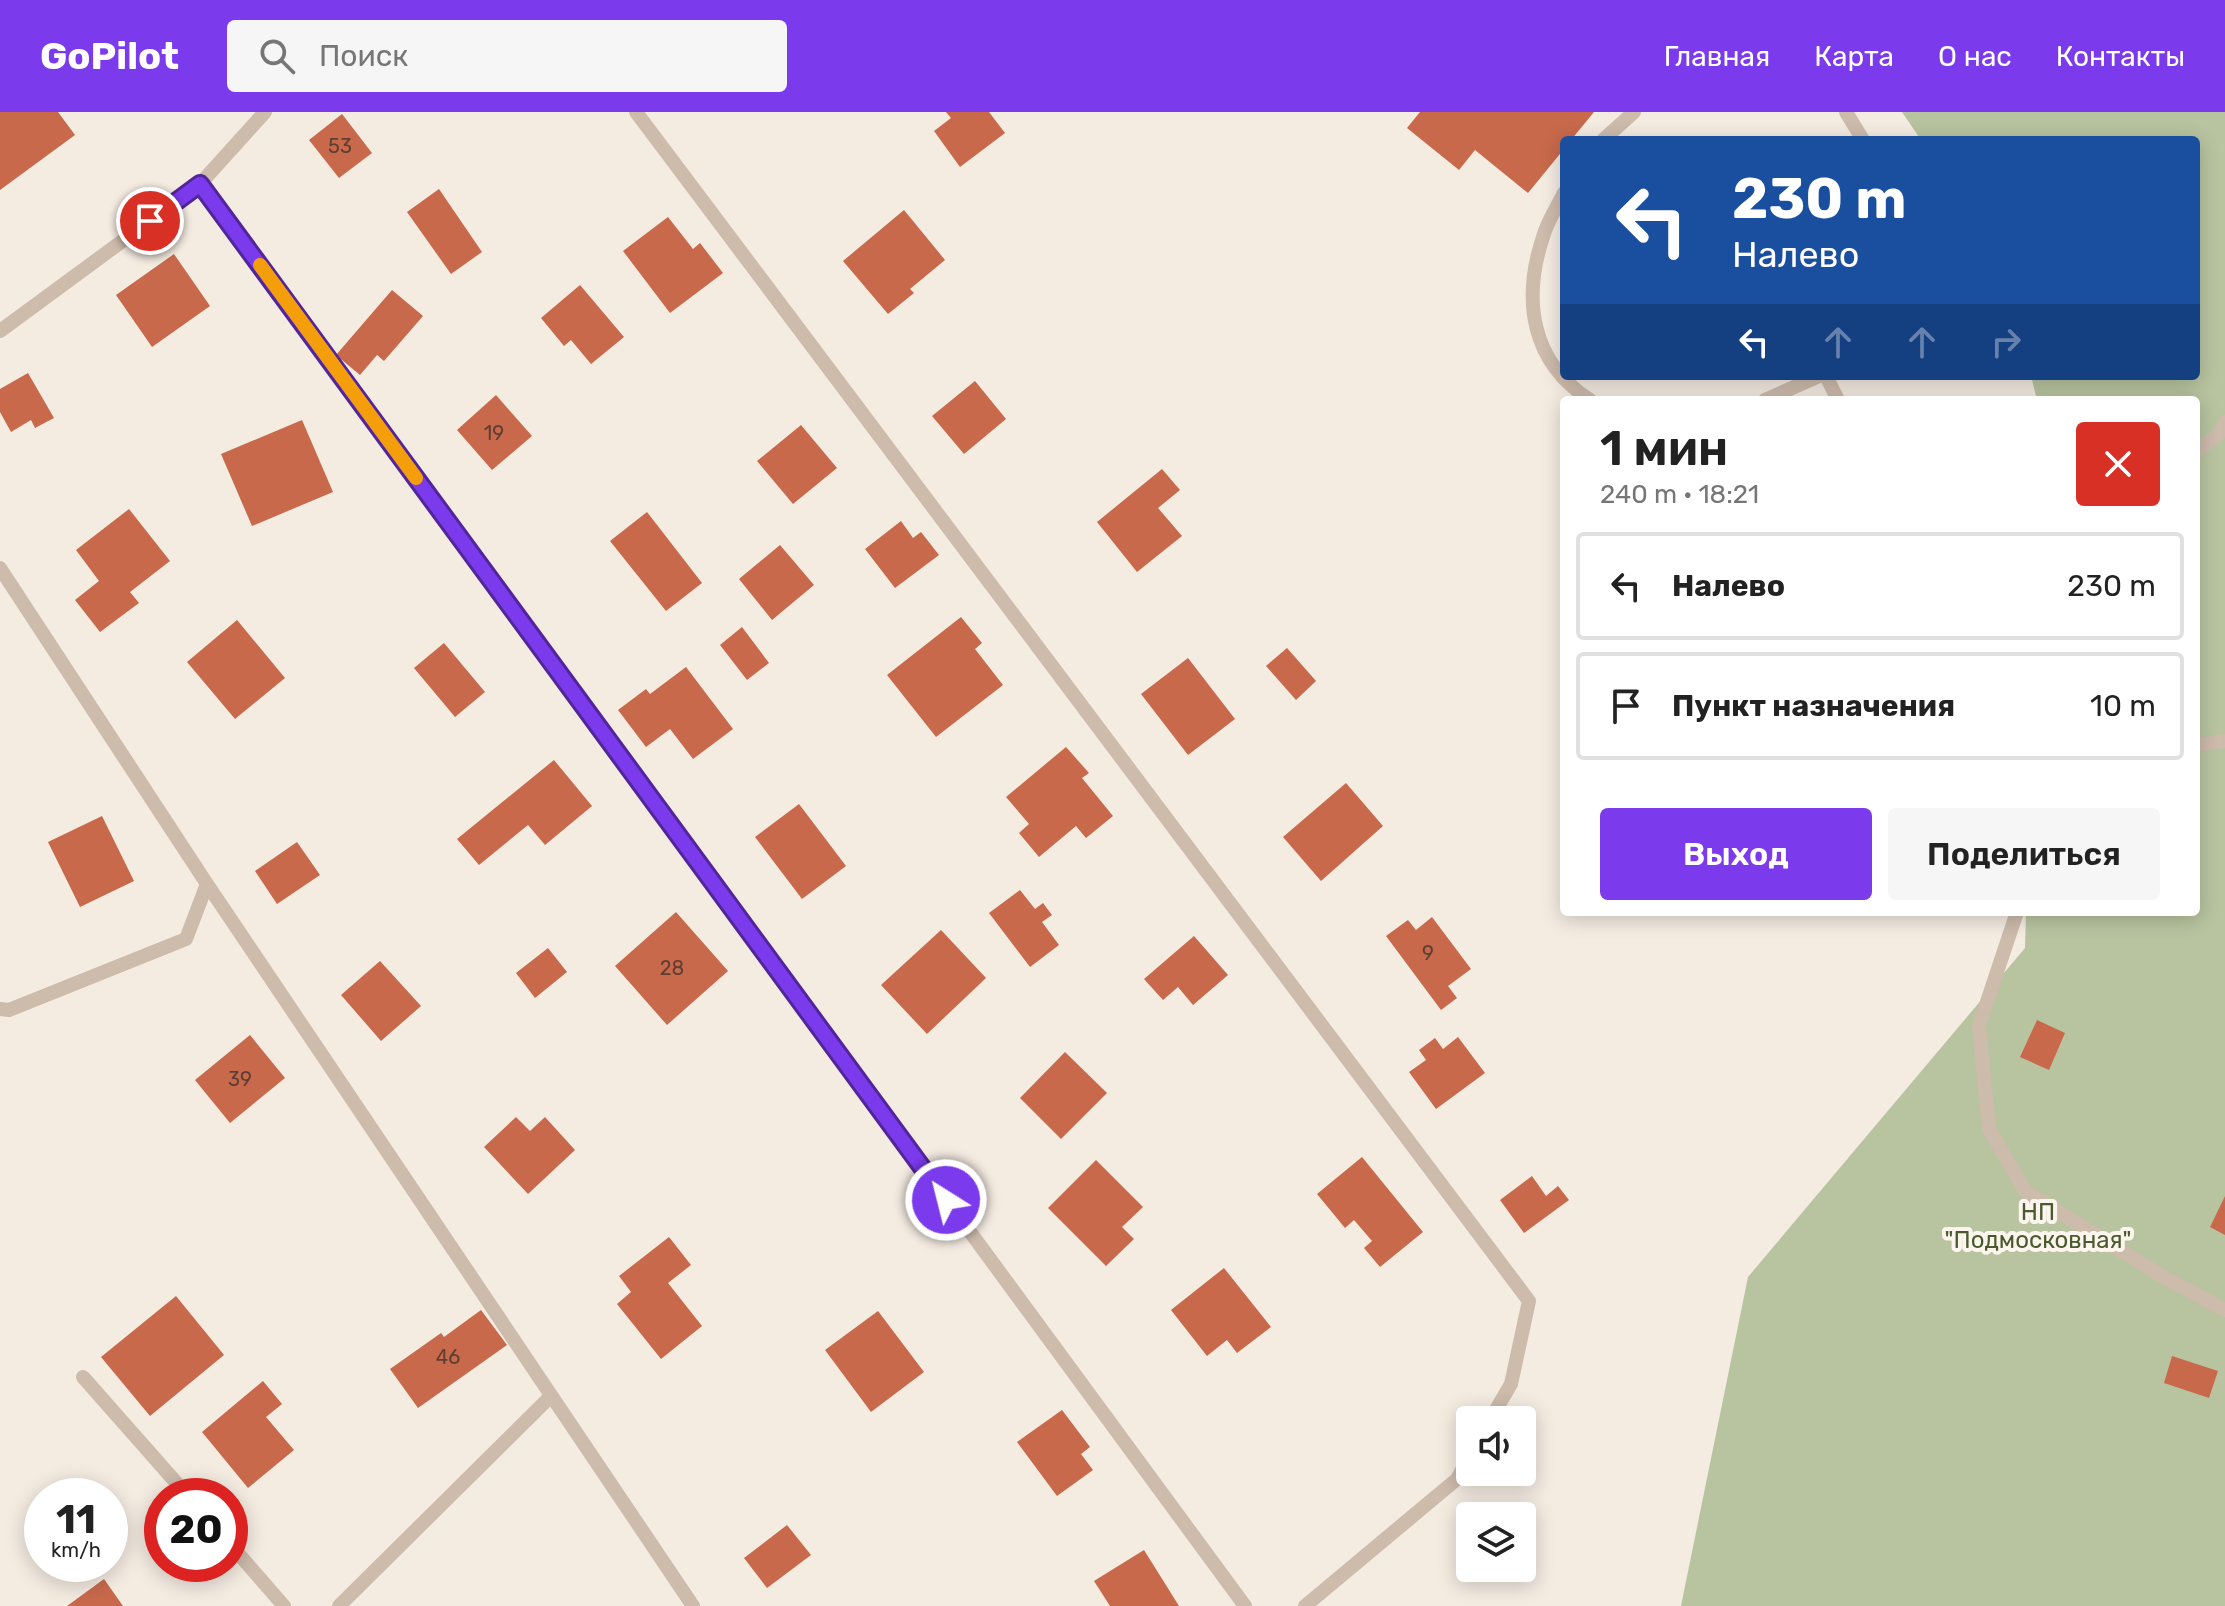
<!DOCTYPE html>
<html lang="ru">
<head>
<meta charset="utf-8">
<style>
	body { margin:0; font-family:Rubik,sans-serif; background:#f6f6f6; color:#222; height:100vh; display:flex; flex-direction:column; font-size:30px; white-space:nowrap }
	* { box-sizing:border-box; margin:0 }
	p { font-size:26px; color:#767676 }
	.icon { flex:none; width:44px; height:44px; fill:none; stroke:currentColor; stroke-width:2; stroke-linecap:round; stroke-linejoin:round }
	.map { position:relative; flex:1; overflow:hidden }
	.panel { position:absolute; left:1560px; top:284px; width:640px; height:520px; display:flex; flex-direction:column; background:#fff; border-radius:8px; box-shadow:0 4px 20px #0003 }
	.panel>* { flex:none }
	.hud { position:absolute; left:1560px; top:24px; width:640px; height:244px; border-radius:8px; box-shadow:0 4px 20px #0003; background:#1a4fa0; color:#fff; overflow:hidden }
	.controls { position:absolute; left:1456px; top:1294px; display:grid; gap:16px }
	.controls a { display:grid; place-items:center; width:80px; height:80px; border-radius:8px; background:#fff; box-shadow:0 4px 20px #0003; font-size:40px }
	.speed { position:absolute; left:24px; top:1366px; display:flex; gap:16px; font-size:40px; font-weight:700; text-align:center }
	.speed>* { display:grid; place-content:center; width:104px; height:104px; border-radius:50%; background:#fff; box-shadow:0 4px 20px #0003; line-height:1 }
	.speed small { font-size:20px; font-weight:400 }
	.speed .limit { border:12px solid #d22; background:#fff; color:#111 }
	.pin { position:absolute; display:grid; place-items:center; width:68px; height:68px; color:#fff; margin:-34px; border:4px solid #fff; border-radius:50%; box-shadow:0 2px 8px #0007 }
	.me { position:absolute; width:88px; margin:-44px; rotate:324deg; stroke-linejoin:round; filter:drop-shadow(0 0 6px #0008) }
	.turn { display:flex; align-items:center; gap:28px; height:168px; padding:0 40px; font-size:36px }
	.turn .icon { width:104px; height:104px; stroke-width:2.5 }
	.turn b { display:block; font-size:56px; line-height:68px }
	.lanes { display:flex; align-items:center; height:76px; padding:0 40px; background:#0003; justify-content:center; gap:40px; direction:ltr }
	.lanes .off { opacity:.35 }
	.round { display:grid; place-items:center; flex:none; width:84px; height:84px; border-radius:8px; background:#f6f6f6 }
	.overview { display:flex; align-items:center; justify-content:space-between; height:136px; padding:0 40px }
	h1 { font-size:48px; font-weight:600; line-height:60px }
	.action { display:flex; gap:16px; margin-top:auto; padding:16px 40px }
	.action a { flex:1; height:92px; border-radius:8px; background:#7c3aed; color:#fff; font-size:32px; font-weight:600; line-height:92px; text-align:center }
	.action a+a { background:#f6f6f6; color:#222 }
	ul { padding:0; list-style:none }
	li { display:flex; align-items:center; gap:24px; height:108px; margin:0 16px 12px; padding:0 24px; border:4px solid #e0e0e0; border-radius:8px }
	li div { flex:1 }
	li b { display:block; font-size:30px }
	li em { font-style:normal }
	header { display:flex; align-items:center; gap:48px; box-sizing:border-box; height:112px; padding:0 40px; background:#7c3aed; color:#fff }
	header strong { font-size:38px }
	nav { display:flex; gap:44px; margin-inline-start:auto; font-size:28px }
	.search { width:560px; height:72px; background:#f6f6f6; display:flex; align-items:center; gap:20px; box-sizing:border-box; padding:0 28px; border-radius:8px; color:#767676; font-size:30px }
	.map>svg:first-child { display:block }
	.green { fill:#b8c4a0 }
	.building { fill:#c8694b }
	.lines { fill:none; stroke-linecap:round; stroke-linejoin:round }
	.service { stroke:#cdbbac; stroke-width:14 }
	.route-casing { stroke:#51269a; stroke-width:20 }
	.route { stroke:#7c3aed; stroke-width:14 }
	.slow { stroke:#f59e0b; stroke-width:14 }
	.labels { text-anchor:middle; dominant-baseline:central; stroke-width:8; stroke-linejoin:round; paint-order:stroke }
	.number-label { font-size:20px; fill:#5e3e33 }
	.park-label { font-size:24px; fill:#4a5a2e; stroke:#fbf5ee }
</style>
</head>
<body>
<header>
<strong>GoPilot</strong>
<div class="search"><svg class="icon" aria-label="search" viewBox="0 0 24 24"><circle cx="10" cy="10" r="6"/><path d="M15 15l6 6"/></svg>Поиск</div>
<nav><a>Главная</a><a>Карта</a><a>О нас</a><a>Контакты</a></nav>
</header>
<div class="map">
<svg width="2225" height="1494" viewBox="0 0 2225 1494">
	<rect width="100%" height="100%" fill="#f4ebe1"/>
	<polygon class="green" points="1902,0 2225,0 2225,1494 1681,1494 1748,1165 2025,836 2026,800 2196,800 2196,288 2037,288 2031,264 2196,264 2196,28 1921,28"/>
	<g class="building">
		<polygon points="0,0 58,0 75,23 0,78"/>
		<polygon points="946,0 989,0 1005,21 960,55 934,19 951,6"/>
		<polygon points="1420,0 1594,0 1571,28 1564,28 1564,37 1528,81 1475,38 1459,58 1407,16"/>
		<polygon points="342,2 372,41 339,66 309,28"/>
		<polygon points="439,77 482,140 451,162 407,100"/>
		<polygon points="904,98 945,148 910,177 914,181 888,202 843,149"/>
		<polygon points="668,105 693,137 700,131 723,161 670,201 623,139"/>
		<polygon points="174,142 210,194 152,235 116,183"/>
		<polygon points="580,173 624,225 591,252 571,228 564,234 541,206"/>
		<polygon points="392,178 423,204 384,249 377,243 360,263 336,243"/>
		<polygon points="28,261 54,306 35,316 31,308 11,320 0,300 0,277"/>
		<polygon points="975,269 1006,307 964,342 932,304"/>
		<polygon points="496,283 532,324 492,358 457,318"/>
		<polygon points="302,308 333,380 252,414 221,342"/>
		<polygon points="801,313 837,356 793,392 757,349"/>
		<polygon points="1162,357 1180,378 1158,396 1182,424 1137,460 1097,410"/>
		<polygon points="129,397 170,449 130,480 139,491 100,520 75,488 99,469 76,438"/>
		<polygon points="647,400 702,471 666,499 610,429"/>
		<polygon points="901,409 913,426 921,420 939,443 895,476 865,437"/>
		<polygon points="780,433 814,473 772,508 739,467"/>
		<polygon points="961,505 982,531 975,537 1003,573 936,625 887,563"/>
		<polygon points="237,508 285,566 235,607 187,550"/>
		<polygon points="742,515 769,551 747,568 720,533"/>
		<polygon points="444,531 485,580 455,605 414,556"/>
		<polygon points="1287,536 1316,569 1296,588 1266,554"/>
		<polygon points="1188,546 1235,607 1188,643 1141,582"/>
		<polygon points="686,555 733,617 693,647 670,617 646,635 618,598 646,577 650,582"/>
		<polygon points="1066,635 1089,661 1082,666 1113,704 1086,726 1076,714 1039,745 1019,721 1029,712 1006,685"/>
		<polygon points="554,648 592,694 545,733 528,713 479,753 457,727"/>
		<polygon points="1346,671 1383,714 1321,769 1283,725"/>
		<polygon points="799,692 846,754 802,787 755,725"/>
		<polygon points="102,704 134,769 80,795 48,730"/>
		<polygon points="297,730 320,763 277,792 255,759"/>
		<polygon points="1020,778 1035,797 1043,791 1052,803 1042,810 1059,833 1030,855 989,801"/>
		<polygon points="676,800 728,859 667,913 615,854"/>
		<polygon points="1432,805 1471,857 1448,874 1457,886 1441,898 1386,824 1408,808 1416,818"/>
		<polygon points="941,818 986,866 927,922 881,873"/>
		<polygon points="1194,824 1228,863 1193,893 1178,875 1163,888 1144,867"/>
		<polygon points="548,836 567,860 535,886 516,861"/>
		<polygon points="380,849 421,894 381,929 341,883"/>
		<polygon points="2037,908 2065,921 2049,958 2020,945"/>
		<polygon points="250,923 285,966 230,1011 195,968"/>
		<polygon points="1458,925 1485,961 1436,997 1409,960 1426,948 1419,938 1435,926 1443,937"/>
		<polygon points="1065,940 1107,981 1061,1027 1020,986"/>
		<polygon points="516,1005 530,1019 545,1005 575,1038 528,1082 484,1035"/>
		<polygon points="1362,1045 1423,1120 1380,1155 1364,1136 1372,1129 1354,1108 1345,1116 1317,1082"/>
		<polygon points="1096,1048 1143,1095 1122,1115 1134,1127 1106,1154 1048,1096"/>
		<polygon points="1532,1064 1546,1084 1558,1074 1569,1088 1524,1121 1500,1088"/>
		<polygon points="2225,1084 2225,1123 2210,1115"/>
		<polygon points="669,1125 691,1153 668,1171 702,1214 661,1247 617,1192 631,1180 619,1164"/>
		<polygon points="1224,1156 1271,1215 1237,1241 1227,1228 1207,1244 1171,1198"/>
		<polygon points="176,1184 224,1243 150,1304 101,1245"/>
		<polygon points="481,1198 507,1233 418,1296 390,1257 441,1221 444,1225"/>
		<polygon points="878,1199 924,1260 871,1300 825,1238"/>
		<polygon points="2172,1244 2218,1259 2209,1286 2164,1271"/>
		<polygon points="263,1269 282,1292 266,1305 294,1338 248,1376 202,1320"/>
		<polygon points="1062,1298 1090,1335 1081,1342 1093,1358 1057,1384 1017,1330"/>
		<polygon points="787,1413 811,1443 767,1476 744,1446"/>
		<polygon points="1144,1438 1179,1494 1110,1494 1094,1469"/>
		<polygon points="104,1467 123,1494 67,1494"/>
	</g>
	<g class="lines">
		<g class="service">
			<polyline points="636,0 1529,1189 1511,1272 1490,1308"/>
			<polyline points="1846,0 1863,28"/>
			<polyline points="1603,28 1634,0"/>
			<polyline points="200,72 1245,1494"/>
			<path d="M1564 81C1557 95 1547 110 1543 125 1522 188 1531 250 1590 288"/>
			<polyline points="0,219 200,72 265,0"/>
			<polyline points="1826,264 1838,288"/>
			<polyline points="1765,288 1819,264"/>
			<polyline points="2196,340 2221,320 2225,310"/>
			<polyline points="0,456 207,772 693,1494"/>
			<polyline points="2196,633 2225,629"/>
			<polyline points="2017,800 1979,914 1989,1017 2025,1079 2160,1163 2225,1198"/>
			<polyline points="0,897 9,898 186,827 207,772"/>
			<polyline points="83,1265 188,1384"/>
			<polyline points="230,1432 284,1494"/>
			<polyline points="339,1494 551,1284"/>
			<polyline points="1305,1494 1457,1367 1470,1343"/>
		</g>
	</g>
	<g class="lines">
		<defs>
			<polyline id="route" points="150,109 200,72 946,1088"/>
		</defs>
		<use href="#route" class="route-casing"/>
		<use href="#route" class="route"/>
		<polyline class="slow" points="260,153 416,366"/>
	</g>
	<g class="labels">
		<g class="number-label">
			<text x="340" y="34">53</text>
			<text x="494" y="321">19</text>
			<text x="1428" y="841">9</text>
			<text x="672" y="856">28</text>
			<text x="240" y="967">39</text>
			<text x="448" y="1245">46</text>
		</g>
		<g class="park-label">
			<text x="2038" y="1100">НП<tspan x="2038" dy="28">"Подмосковная"</tspan></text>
		</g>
	</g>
</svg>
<div class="controls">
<a><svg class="icon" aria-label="sound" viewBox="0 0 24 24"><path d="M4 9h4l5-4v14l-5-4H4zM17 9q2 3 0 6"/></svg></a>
<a><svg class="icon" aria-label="layers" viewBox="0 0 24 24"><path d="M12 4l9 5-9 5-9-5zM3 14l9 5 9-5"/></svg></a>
</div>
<div class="speed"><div>11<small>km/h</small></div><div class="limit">20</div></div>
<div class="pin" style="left:150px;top:109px;background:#d93025"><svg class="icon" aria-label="arrive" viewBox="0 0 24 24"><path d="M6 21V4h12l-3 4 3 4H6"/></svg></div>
<svg class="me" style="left:946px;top:1088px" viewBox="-20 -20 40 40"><circle r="17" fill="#7c3aed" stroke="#fff" stroke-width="3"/><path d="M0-11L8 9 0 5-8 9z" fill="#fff"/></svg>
<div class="hud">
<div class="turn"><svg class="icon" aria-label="left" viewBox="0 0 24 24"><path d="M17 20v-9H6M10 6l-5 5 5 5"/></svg><div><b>230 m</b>Налево</div></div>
<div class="lanes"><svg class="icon" aria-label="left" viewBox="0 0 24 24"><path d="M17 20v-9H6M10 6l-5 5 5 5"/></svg><svg class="icon off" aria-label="ahead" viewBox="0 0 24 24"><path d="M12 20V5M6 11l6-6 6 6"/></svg><svg class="icon off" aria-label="ahead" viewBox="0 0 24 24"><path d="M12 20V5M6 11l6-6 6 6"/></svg><svg class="icon off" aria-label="right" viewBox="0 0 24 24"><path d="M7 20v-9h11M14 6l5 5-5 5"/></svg></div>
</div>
<section class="panel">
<div class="overview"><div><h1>1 мин</h1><p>240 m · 18:21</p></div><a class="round" style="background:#d93025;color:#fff"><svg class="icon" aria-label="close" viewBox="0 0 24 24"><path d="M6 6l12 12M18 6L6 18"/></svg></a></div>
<ul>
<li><svg class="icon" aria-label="left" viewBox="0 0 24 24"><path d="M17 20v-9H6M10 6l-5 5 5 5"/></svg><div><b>Налево</b></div><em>230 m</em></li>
<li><svg class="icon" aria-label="arrive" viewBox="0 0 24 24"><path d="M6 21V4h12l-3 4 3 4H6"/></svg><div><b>Пункт назначения</b></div><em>10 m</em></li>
</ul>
<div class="action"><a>Выход</a><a>Поделиться</a></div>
</section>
</div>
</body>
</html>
